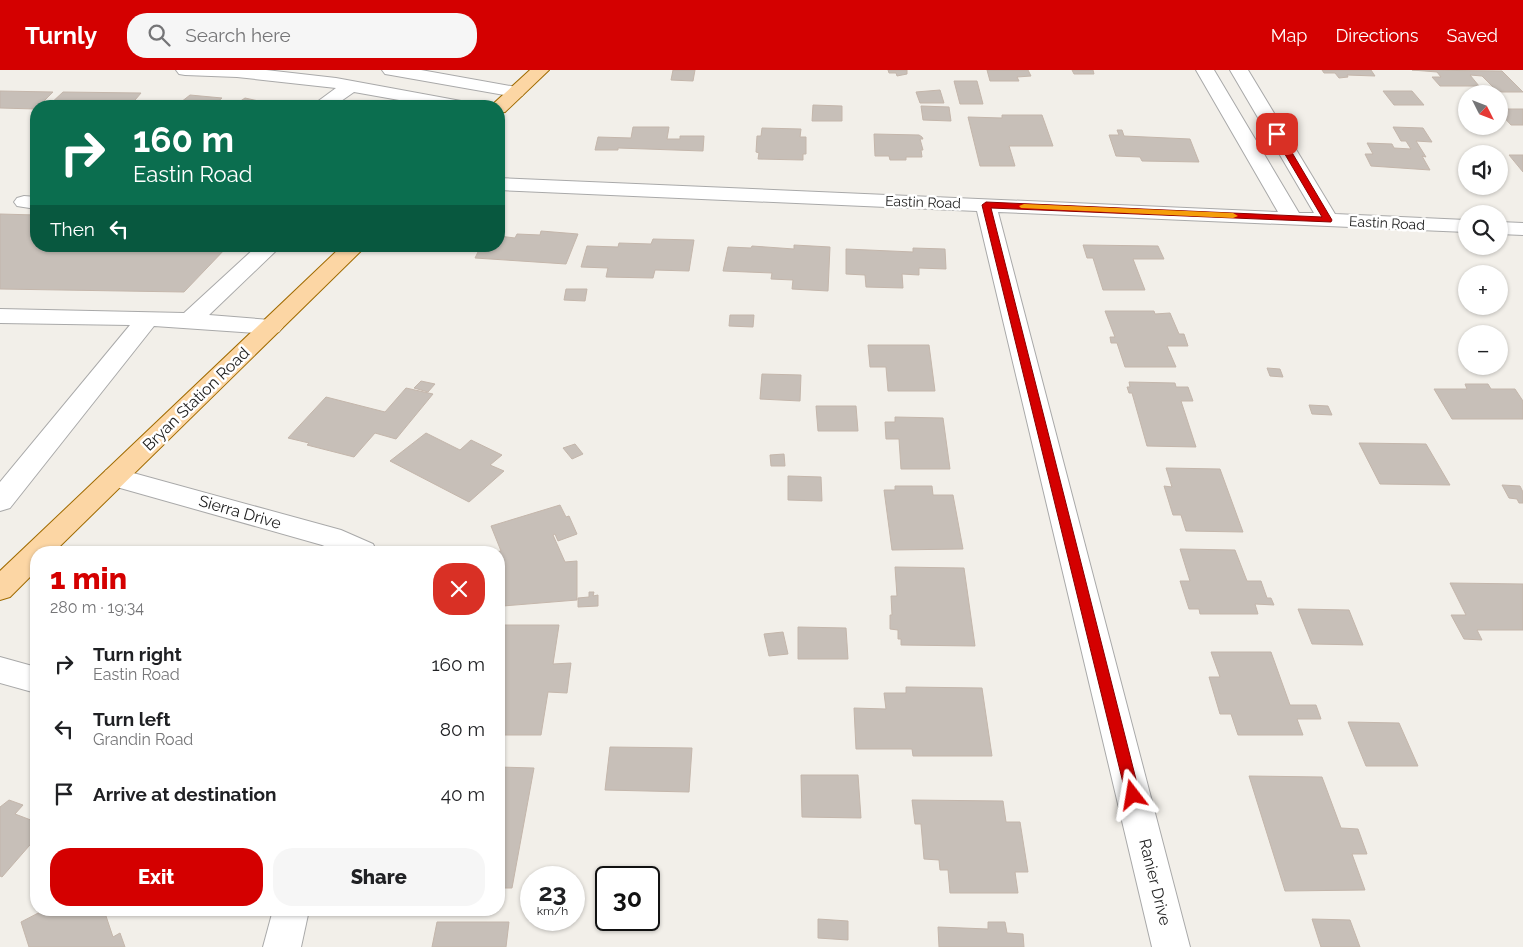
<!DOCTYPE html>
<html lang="en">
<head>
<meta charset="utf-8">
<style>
	body { margin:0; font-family:Raleway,sans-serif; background:#f6f6f6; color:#202124; height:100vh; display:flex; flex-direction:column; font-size:19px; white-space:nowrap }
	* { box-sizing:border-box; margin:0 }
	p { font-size:16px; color:#757577 }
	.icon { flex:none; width:28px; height:28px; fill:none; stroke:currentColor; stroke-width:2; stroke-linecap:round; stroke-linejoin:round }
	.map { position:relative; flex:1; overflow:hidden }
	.side { position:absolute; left:30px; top:476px; width:475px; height:370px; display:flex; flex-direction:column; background:#fff; border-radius:20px; box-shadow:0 1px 4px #0004 }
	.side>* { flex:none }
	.guide { position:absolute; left:30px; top:30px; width:475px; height:152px; border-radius:20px; box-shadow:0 1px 4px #0004; background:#0b6e4f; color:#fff; overflow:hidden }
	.needle { width:32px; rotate:132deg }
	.controls { position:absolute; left:1458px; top:15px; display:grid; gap:10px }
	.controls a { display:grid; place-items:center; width:50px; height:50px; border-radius:50%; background:#fff; box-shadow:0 1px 4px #0004; font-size:25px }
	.speed { position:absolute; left:520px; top:796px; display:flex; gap:10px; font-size:25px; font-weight:700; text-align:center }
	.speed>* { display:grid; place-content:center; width:65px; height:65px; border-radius:50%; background:#fff; box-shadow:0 1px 4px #0004; line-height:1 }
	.speed small { font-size:12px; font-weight:400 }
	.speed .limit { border:2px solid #111; border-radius:8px; background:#fff; color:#111 }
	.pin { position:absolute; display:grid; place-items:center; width:42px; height:42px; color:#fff; margin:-21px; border-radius:10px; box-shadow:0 2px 8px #0006 }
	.me { position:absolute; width:55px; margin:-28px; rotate:346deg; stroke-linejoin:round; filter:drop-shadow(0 0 4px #0008) }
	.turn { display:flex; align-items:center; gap:18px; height:105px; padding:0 20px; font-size:22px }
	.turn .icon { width:65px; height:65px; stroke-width:2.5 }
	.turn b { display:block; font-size:35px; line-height:42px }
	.then { display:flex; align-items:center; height:48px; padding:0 20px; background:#0003; gap:10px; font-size:19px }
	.round { display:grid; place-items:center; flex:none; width:52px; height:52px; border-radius:20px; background:#f6f6f6 }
	.headline { display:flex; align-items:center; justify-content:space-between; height:85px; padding:0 20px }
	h1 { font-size:30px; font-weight:800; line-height:38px; color:#d40000 }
	.action { display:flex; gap:10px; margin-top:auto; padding:10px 20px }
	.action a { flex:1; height:58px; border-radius:20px; background:#d40000; color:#fff; font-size:20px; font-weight:800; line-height:58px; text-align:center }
	.action a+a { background:#f6f6f6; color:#202124 }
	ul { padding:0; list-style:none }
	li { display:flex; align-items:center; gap:15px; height:65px; padding:0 20px }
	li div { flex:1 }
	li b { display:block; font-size:19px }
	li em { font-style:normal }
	header { display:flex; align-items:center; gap:30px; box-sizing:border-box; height:70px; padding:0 25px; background:#d40000; color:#fff }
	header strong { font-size:24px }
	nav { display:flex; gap:28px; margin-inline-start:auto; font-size:18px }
	.search { width:350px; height:45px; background:#f6f6f6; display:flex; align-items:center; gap:12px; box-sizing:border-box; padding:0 18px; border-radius:20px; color:#757577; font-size:19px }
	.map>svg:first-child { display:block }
	.building { fill:#c7bfb8; stroke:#c4b6ab }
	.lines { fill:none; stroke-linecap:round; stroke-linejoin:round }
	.minor-casing { stroke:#a9a9a9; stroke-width:2 }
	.major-casing { stroke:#a06b00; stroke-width:2 }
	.minor { fill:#fff; fill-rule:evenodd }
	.major { fill:#fcd6a4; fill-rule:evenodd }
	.route { fill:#d40000; stroke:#8a0000 }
	.slow { fill:#f59e0b }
	.labels { text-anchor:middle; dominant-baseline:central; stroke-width:5; stroke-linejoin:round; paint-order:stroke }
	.far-street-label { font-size:14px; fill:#222; stroke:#fff }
	.street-label { font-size:16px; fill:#222; stroke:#fff }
</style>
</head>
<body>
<header>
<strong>Turnly</strong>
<div class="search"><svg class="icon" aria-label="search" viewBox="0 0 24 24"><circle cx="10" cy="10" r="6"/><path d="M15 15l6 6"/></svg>Search here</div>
<nav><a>Map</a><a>Directions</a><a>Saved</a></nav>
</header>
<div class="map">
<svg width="1523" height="877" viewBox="0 0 1523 877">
	<rect width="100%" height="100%" fill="#f2efe9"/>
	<g class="building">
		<polygon points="673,0 695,0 693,11 671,10"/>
		<polygon points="888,0 907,0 907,4 897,6 896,3 889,3"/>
		<polygon points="987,0 1028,0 1031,6 1017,7 1019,11 990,11"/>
		<polygon points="1072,0 1093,0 1094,4 1074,4"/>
		<polygon points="1322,0 1371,0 1375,6 1347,5 1348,7 1339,8 1335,3 1324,3"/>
		<polygon points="1412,0 1502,1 1523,22 1498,22 1482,6 1470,5 1479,16 1440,16 1432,7 1441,7 1437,2"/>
		<polygon points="954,11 977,11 983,34 960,34"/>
		<polygon points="940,20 944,33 920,33 916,22"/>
		<polygon points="0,21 53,22 36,39 0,38"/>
		<polygon points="1383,21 1412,21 1424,35 1394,35"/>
		<polygon points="63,22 141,23 130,36 48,36"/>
		<polygon points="190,25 222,28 213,36 176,36"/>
		<polygon points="245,28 281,36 233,36"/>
		<polygon points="813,35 842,36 842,51 812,51"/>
		<polygon points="921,36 949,37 951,51 923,50"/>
		<polygon points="1499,39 1523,39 1523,55 1511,55 1499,42"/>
		<polygon points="1002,45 1042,45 1053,76 1009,76 1015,96 980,96 968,47 1002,48"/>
		<polygon points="633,57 669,57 667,69 680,69 680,66 704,66 703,81 618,78 618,80 595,80 598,67 631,68"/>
		<polygon points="1393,57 1423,58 1432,72 1416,71 1426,87 1422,86 1430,100 1371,96 1365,84 1373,84 1367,73 1392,74 1394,78 1411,79 1406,71 1401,71"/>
		<polygon points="762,58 801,59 800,67 806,67 806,84 803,84 803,90 758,89 759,83 756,82 757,66 761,66"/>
		<polygon points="1117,60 1122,60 1124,66 1190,69 1199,92 1142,91 1140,87 1116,86 1109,65 1119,65"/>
		<polygon points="874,64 919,65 922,67 923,69 920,69 923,80 921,80 922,87 906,87 906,90 890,90 889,86 875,86"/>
		<polygon points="1509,85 1523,85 1523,102"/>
		<polygon points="0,144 36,145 36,176 228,176 184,222 0,219"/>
		<polygon points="541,161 578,164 566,194 475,188 481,176 499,176 499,166 515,168 517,164 540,165"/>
		<polygon points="653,169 694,170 689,201 655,200 653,208 606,207 608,198 581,197 587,176 618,177 619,173 651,174"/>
		<polygon points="794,175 830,177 828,221 792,219 793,210 771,209 772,203 723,201 728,177 751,178 752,176 794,179"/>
		<polygon points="1083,175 1158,176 1164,189 1133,189 1145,220 1103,220 1093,188 1087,188"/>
		<polygon points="913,178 945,179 946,199 919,198 919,205 902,204 903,218 866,217 865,205 846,204 846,179 913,182"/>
		<polygon points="566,219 587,219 585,231 564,230"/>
		<polygon points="1105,241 1154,241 1155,244 1170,243 1179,264 1184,264 1188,276 1167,276 1176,297 1125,297 1117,273 1111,273 1110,267 1115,267"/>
		<polygon points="730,245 754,245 753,257 729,256"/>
		<polygon points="868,275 929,275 935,321 888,321 886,297 870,297"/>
		<polygon points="1267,298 1280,299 1283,307 1270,306"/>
		<polygon points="762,304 801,305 800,331 760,329"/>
		<polygon points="421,311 435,314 428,322 414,318"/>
		<polygon points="1129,312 1175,313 1176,317 1188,317 1193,331 1181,331 1196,377 1147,376 1132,323 1129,323 1127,317 1130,317"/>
		<polygon points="1465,314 1488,314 1491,319 1515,319 1523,331 1523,349 1452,349 1434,319 1467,319"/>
		<polygon points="406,318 433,324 396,369 375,363 354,387 307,375 309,373 288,368 326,327 385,342"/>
		<polygon points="1309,335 1328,336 1332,345 1312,344"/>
		<polygon points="816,336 856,336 858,361 818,361"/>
		<polygon points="895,347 943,348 950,399 901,399 899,369 886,369 885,352 895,352"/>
		<polygon points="426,363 460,380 471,370 502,385 490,395 504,401 469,432 390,391"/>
		<polygon points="1359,373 1426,374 1450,415 1380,414"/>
		<polygon points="575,374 583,384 572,389 563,378"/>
		<polygon points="784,384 785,396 771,396 770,385"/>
		<polygon points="1166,398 1220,399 1243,462 1186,461 1181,445 1173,445 1164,416 1172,417"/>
		<polygon points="788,406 821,407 822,431 788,430"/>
		<polygon points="1502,415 1520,416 1523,422 1523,433 1519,433 1517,429 1509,428"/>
		<polygon points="895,416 932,416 933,425 953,425 963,479 892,480 884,420 895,420"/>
		<polygon points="560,435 566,447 569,446 577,464 558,471 555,464 553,465 565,492 577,491 577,530 503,536 504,518 499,505 499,482 496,482 501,481 491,456"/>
		<polygon points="1180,479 1235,480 1247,511 1261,511 1267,528 1271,528 1274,535 1255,534 1258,544 1200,544 1199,539 1189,539 1180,511 1190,511"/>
		<polygon points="895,497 964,498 975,576 901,575 901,569 898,569 898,560 890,559 890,545 892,545 891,526 897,526"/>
		<polygon points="1450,513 1523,514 1523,560 1477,560 1482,570 1464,569 1451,545 1466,545"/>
		<polygon points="589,522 594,522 593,526 598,525 598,536 578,537 578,528 589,527"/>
		<polygon points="1298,539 1349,540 1363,575 1312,574"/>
		<polygon points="499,555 559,555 553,594 571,593 567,623 548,622 541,665 499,665"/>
		<polygon points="798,557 846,558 848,589 798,589"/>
		<polygon points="783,562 788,584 769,586 764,564"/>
		<polygon points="1211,582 1271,582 1290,635 1316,635 1321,649 1297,649 1303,665 1238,665 1231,644 1220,644 1209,607 1220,607"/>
		<polygon points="906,617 982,618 992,686 913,686 912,679 856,679 854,638 886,639 884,623 906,623"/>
		<polygon points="1348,652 1399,653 1418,696 1366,696"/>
		<polygon points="610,677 692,678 689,722 605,720"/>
		<polygon points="499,697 534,698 512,818 499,818"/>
		<polygon points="801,705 858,705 861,748 802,747"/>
		<polygon points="1249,706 1322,707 1341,758 1358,759 1367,784 1352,784 1365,820 1285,821"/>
		<polygon points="9,730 23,735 15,744 36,752 36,768 2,807 0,806 0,737"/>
		<polygon points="912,730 1003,731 1006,752 1020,752 1028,802 1015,802 1018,823 950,823 948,800 940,800 939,790 924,789 921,754 915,754"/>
		<polygon points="44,840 104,840 113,867 120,863 125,877 29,877 21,852"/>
		<polygon points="818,849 848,851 848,870 818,868"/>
		<polygon points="1312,849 1350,850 1360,877 1321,877"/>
		<polygon points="437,852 509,852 506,877 432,877"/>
		<polygon points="988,852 1005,852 1007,863 1023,864 1024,877 939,877 938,857 988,859"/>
	</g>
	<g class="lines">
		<defs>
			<g id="minor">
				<polygon points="176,0 266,0 336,8 461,31 467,32 470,36 433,36 354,22 334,36 314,36 317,32 336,18 237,7 185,5 179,4"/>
				<polygon points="382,0 421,0 516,17 522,18 525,22 522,26 516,27 391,5 385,4"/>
				<polygon points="1196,0 1214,0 1299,143 1314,143 1230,0 1248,0 1335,144 1466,150 1466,162 998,142 1190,877 1152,877 977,141 499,120 499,108 1278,142"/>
				<polygon points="24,126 36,127 36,139 17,136 14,132 17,128"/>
				<polygon points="1499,152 1523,153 1523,165 1499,164"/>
				<polygon points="257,176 281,176 209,245 271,250 279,252 283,257 279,262 271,264 154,256 10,438 0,441 0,412 130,255 0,253 0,239 184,243"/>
				<polygon points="115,398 341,460 373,474 377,482 338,482 322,475 106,414 102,407 106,400"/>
				<polygon points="0,587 36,597 36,623 0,613"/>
				<polygon points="273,840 309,840 301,877 263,877"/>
			</g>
			<g id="major">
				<polygon points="530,0 549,0 505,42 499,43 499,36 491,36 493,34"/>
				<polygon points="342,176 366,176 54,482 36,482 36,501 10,527 0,530 0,501"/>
			</g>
		</defs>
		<use href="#minor" class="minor-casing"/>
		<use href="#major" class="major-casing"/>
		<use href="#minor" class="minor"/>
		<use href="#major" class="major"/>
	</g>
	<polygon class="route" points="1274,62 1281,64 1332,150 1331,152 991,138 1140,725 1138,729 1133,731 1128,729 1126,725 982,135 986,132 1322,147 1273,64"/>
	<polygon class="slow" points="1024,134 1233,143 1238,146 1233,148 1021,138 1019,136"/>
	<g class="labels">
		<g class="far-street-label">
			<text transform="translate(923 132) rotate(2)">Eastin Road</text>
			<text transform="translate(1387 153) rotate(3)">Eastin Road</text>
		</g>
		<g class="street-label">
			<text transform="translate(196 329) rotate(-44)">Bryan Station Road</text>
			<text transform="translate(240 442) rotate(16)">Sierra Drive</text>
			<text transform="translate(1155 812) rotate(76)">Ranier Drive</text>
		</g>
	</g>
</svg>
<div class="controls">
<a><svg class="needle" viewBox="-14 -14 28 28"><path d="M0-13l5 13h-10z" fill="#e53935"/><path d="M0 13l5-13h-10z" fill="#757577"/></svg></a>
<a><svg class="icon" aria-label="sound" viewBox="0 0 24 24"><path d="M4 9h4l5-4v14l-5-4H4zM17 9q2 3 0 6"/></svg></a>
<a><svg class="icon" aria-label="search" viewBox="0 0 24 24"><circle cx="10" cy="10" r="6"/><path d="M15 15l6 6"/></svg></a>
<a>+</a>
<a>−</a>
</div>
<div class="speed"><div>23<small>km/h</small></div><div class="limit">30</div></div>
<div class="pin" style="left:1277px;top:64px;background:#d93025"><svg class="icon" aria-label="arrive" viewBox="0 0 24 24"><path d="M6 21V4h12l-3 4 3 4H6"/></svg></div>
<svg class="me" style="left:1133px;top:725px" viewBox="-20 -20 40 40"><path d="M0-17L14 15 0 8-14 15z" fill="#d40000" stroke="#fff" stroke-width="4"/></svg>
<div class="guide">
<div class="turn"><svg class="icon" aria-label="right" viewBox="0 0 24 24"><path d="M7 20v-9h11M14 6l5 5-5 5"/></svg><div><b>160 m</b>Eastin Road</div></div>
<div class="then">Then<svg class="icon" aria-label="left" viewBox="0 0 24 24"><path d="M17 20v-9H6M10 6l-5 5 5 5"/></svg></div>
</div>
<section class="side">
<div class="headline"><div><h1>1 min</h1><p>280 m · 19:34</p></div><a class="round" style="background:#d93025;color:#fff"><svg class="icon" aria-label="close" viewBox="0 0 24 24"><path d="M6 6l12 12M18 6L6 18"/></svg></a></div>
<ul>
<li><svg class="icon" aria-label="right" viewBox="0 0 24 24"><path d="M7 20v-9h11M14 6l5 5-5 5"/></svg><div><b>Turn right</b><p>Eastin Road</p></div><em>160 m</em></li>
<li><svg class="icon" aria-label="left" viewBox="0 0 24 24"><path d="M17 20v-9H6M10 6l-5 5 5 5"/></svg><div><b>Turn left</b><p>Grandin Road</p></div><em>80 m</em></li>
<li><svg class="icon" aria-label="arrive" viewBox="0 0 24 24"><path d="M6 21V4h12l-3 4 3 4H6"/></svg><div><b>Arrive at destination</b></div><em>40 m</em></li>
</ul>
<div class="action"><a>Exit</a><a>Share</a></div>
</section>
</div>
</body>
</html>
